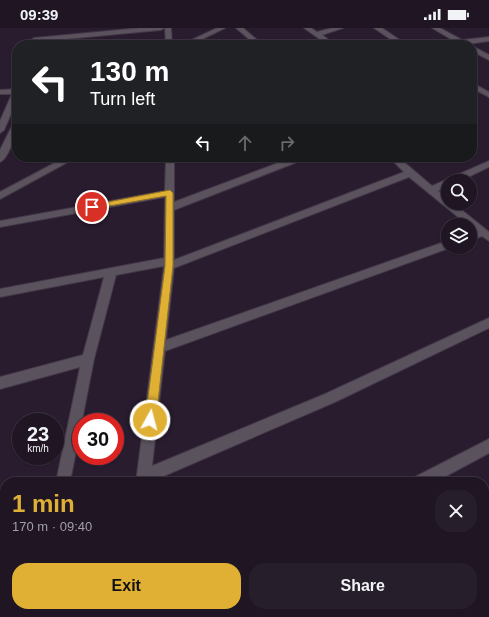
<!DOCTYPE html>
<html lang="en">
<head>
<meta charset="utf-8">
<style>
	body { margin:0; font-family:Helvetica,sans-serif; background:#271e2b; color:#f1f3f6; height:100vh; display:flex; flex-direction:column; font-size:15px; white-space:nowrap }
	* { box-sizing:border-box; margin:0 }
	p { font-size:13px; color:#a19fa6 }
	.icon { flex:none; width:22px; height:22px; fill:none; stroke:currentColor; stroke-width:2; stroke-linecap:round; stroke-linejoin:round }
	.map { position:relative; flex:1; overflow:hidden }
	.details { position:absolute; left:0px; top:449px; width:489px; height:140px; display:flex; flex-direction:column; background:#1f1523; border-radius:16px 16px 0 0; box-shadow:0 1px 3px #0004,0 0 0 1px #3c3441 }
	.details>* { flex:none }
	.guide { position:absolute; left:12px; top:12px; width:465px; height:122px; border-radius:16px; box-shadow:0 1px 3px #0004,0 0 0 1px #3c3441; background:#202124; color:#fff; overflow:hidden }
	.fabs { position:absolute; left:441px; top:146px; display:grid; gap:8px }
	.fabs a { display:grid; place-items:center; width:36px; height:36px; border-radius:50%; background:#1f1523; box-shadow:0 1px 3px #0004,0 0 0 1px #3c3441; font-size:20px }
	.speed { position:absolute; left:12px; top:385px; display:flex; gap:8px; font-size:20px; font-weight:700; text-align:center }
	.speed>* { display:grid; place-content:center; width:52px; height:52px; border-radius:50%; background:#1f1523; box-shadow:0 1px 3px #0004,0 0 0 1px #3c3441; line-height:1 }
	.speed small { font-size:10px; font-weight:400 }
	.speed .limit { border:6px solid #d22; background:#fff; color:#111 }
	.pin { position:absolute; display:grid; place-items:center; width:34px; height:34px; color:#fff; margin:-17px; border:2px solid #fff; border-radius:50%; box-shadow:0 1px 4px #0007 }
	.me { position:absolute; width:44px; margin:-22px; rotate:7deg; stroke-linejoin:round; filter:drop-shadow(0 0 3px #0008) }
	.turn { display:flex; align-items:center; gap:14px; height:84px; padding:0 12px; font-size:18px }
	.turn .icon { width:52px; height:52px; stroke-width:2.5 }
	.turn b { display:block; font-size:28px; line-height:34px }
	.lanes { display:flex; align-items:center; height:38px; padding:0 12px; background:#0003; justify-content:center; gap:20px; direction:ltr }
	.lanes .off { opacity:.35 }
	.round { display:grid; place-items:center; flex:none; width:42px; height:42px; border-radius:16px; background:#271e2b }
	.headline { display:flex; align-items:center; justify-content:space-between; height:68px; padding:0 12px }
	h1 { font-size:24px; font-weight:700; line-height:30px; color:#dfb034 }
	.primary-button { display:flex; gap:8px; margin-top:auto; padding:8px 12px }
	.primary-button a { flex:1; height:46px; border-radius:16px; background:#dfb034; color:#111; font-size:16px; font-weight:700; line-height:46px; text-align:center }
	.primary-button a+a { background:#271e2b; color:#f1f3f6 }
	.status { display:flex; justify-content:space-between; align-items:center; height:28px; padding:0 20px; background:#1f1523; direction:ltr }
	.status svg { height:11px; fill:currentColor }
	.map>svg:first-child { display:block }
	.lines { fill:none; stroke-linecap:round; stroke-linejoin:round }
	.minor-casing { stroke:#443749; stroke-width:2 }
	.minor { fill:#5a535d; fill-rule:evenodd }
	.route { fill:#dfb034; stroke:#917222 }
</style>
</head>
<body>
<div class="status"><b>09:39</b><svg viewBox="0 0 49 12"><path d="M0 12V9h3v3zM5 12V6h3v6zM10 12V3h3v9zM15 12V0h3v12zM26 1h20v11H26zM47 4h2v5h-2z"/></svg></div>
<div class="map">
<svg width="489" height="589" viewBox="0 0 489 589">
	<rect width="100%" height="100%" fill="#291c2f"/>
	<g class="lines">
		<defs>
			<g id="minor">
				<polygon points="140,0 164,0 161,2 34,14 31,12 34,10"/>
				<polygon points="165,0 171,0 172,17 166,17"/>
				<polygon points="217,0 225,0 190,17 181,17"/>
				<polygon points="236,0 243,0 263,17 256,17"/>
				<polygon points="304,0 311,0 317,4 332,0 343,0 322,7 336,17 328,17"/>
				<polygon points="374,0 382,0 407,17 399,17"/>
				<polygon points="432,0 440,0 462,12 489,9 489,13 461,17"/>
				<polygon points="472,18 489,27 489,32 472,23"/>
				<polygon points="472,55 489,64 489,69 472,60"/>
				<polygon points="17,61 17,72 4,102 0,105 0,93 12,66 0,66 0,62"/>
				<path d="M12 98H17C17 106 7 132 0 134V122Z"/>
				<polygon points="66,129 77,129 0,171 0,164"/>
				<polygon points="166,129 174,129 174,174 294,129 306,129 305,131 174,182 174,232 404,144 389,129 398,129 432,158 489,133 489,139 460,153 448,153 448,158 438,163 448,171 448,175 453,175 489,204 489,213 482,208 470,213 470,205 475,203 470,199 470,197 468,197 409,149 174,240 166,312 444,214 448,213 448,219 452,219 165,323 152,438 325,366 489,290 489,300 335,374 150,454 136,454 164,238 116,247 94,331 70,454 56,454 80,339 0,361 0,349 83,327 104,249 0,269 0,261 164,230 165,169 0,199 0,193 165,163"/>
				<polygon points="489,411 489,425 435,454 413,454 415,449"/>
				<polygon points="5,481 5,497 0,499 0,483"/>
				<polygon points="32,584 50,584 49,589 31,589"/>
				<rect x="118" y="584" width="18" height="5"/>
				<polygon points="152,584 178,584 176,589 150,589"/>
				<rect x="212" y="584" width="18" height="5"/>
			</g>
		</defs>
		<use href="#minor" class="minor-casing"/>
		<use href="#minor" class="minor"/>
	</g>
	<polygon class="route" points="170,162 173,165 173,238 156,392 154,395 150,397 147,395 145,392 165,238 166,168 92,181 89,179 92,177"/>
</svg>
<div class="fabs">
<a><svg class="icon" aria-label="search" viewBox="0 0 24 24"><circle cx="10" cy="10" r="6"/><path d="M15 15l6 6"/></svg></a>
<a><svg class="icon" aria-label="layers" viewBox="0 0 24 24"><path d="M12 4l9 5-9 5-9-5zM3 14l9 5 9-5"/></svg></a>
</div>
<div class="speed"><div>23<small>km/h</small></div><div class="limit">30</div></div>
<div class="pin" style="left:92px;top:179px;background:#d93025"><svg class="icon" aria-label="arrive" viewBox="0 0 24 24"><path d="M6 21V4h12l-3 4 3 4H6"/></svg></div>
<svg class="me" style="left:150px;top:392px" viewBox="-20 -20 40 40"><circle r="17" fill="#dfb034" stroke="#fff" stroke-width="3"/><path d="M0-11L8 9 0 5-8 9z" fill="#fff"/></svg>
<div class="guide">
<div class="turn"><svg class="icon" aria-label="left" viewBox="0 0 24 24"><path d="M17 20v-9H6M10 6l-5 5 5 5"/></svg><div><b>130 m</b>Turn left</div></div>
<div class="lanes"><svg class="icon" aria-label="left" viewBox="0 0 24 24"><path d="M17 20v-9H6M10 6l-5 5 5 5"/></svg><svg class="icon off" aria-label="ahead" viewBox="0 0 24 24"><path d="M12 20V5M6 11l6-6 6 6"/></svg><svg class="icon off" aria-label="right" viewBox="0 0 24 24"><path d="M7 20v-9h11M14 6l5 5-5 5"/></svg></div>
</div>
<section class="details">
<div class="headline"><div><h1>1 min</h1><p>170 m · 09:40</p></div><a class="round"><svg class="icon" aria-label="close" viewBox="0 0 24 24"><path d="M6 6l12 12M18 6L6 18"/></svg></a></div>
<div class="primary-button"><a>Exit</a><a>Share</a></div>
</section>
</div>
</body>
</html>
